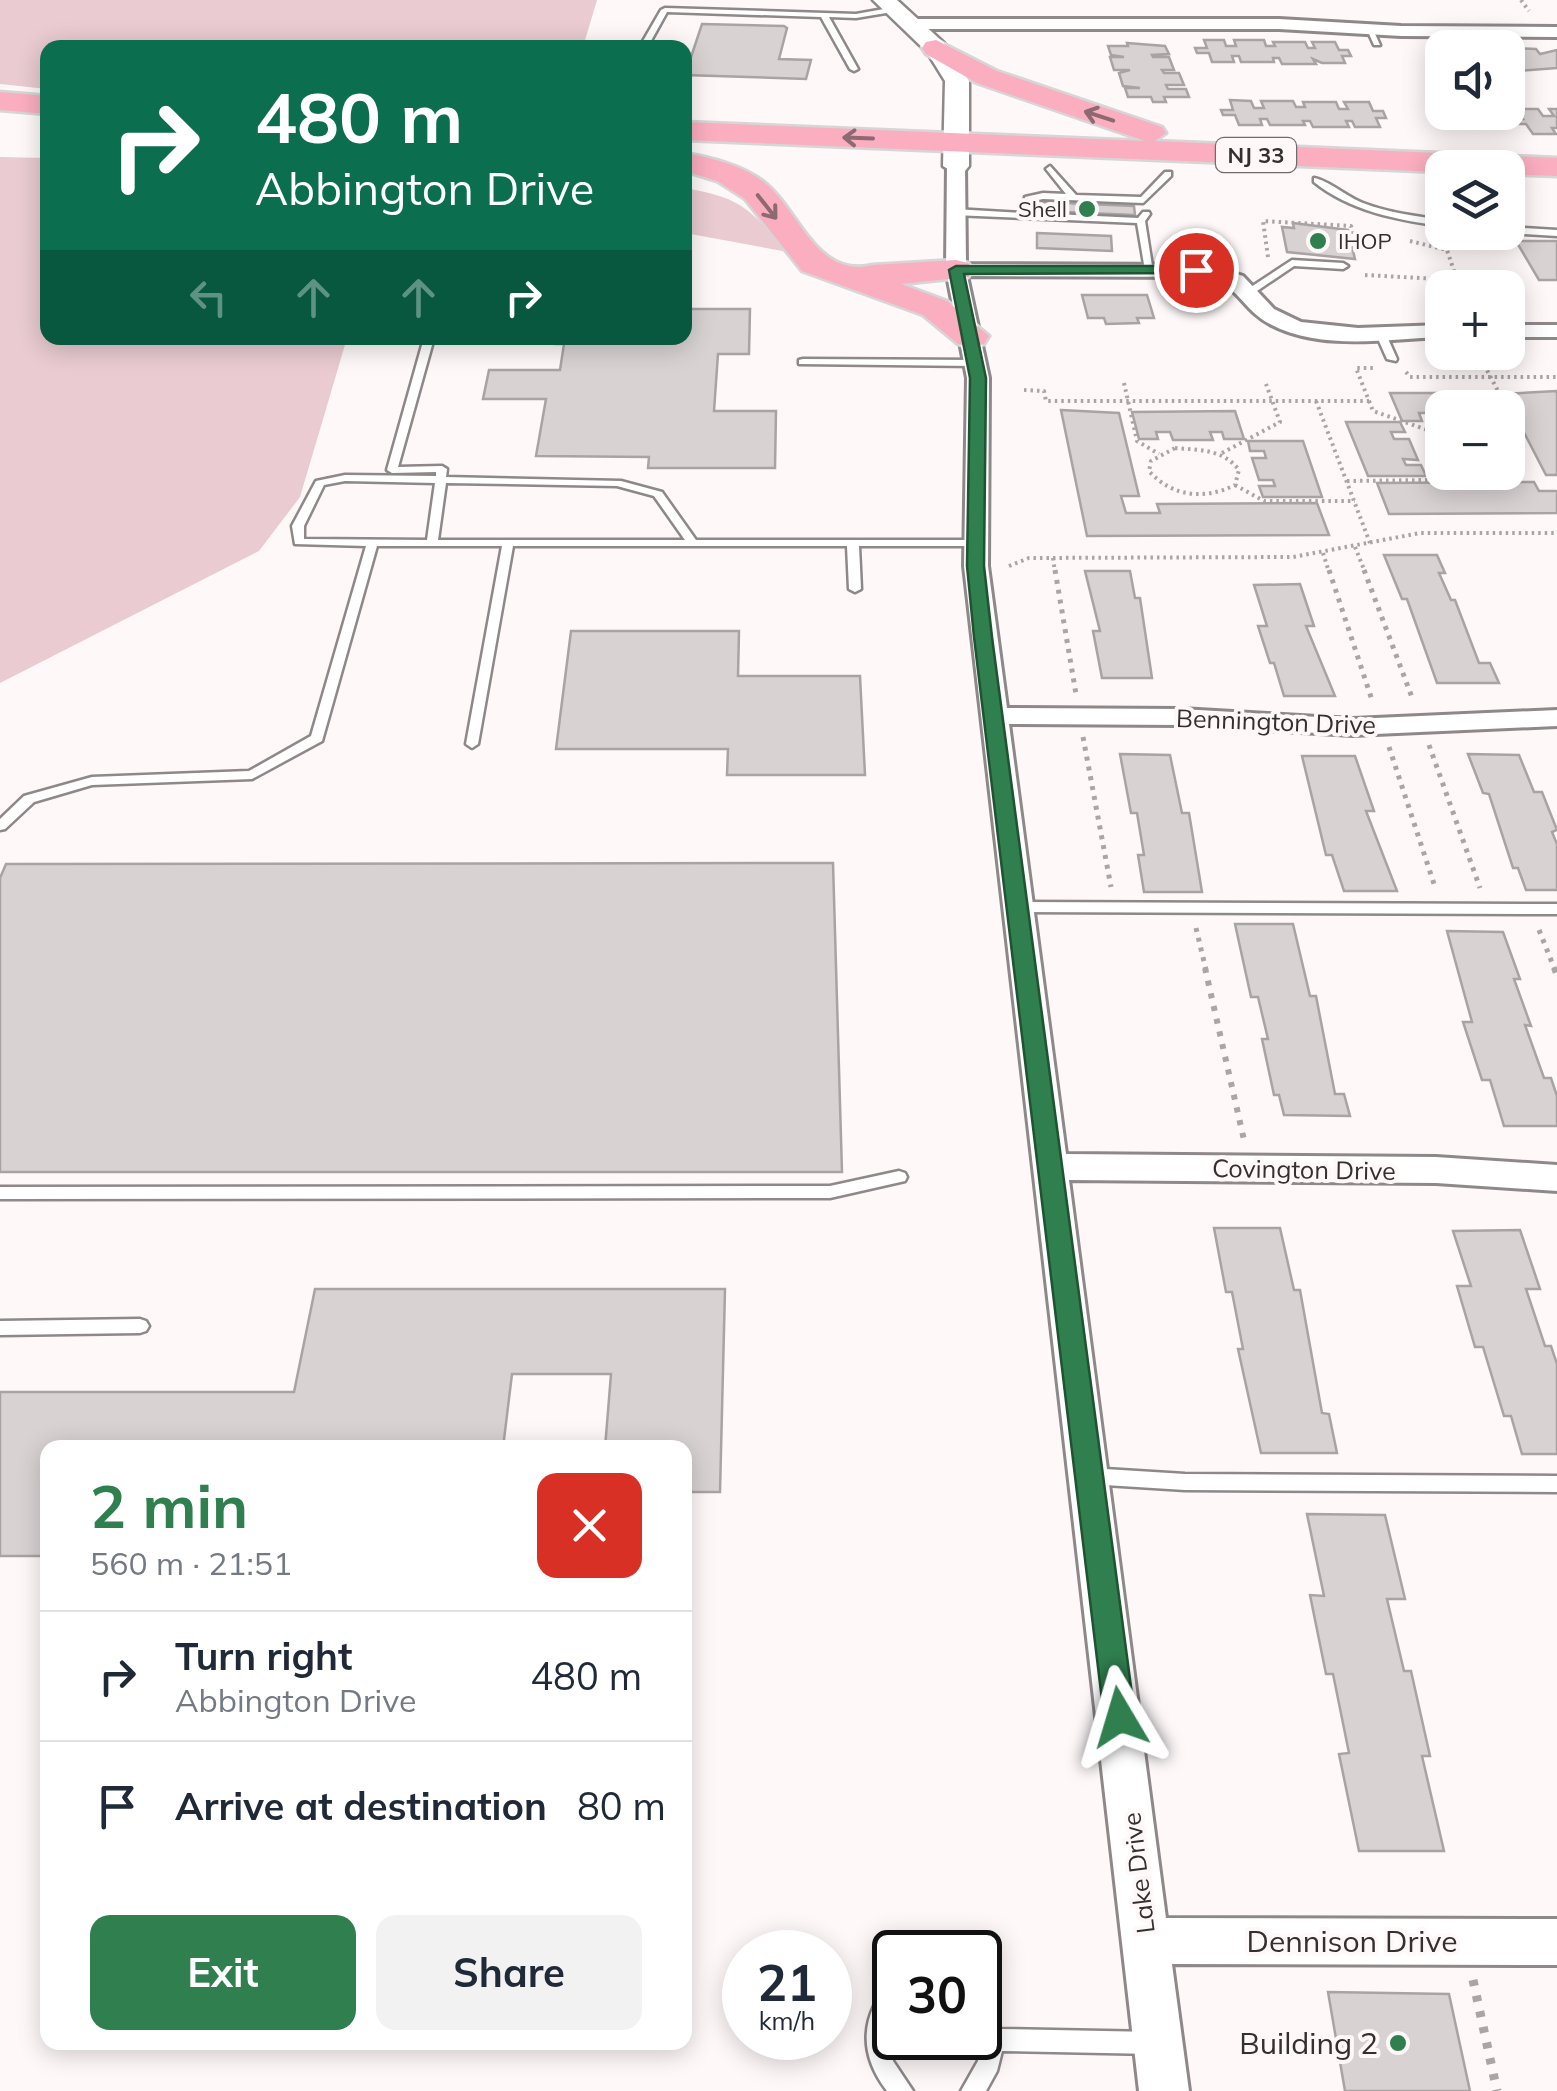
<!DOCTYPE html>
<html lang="en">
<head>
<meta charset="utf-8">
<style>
	body { margin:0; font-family:Mulish,sans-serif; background:#f2f2f3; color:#1f2937; height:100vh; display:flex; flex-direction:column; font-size:38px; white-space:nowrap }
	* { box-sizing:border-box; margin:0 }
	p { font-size:32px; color:#747a83 }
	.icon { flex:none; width:55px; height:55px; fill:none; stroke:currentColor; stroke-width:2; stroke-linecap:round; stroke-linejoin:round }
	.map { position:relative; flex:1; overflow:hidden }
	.sheet { position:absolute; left:40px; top:1440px; width:652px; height:610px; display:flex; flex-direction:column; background:#fff; border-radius:20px; box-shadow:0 5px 25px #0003 }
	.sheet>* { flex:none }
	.banner { position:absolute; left:40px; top:40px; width:652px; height:305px; border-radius:20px; box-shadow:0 5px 25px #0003; background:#0b6e4f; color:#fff; overflow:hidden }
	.controls { position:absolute; left:1425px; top:30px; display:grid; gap:20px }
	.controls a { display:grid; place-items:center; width:100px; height:100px; border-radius:20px; background:#fff; box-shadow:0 5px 25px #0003; font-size:50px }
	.speed { position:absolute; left:722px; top:1930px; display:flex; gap:20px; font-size:50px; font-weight:700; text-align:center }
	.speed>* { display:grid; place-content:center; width:130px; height:130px; border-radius:50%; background:#fff; box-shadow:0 5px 25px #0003; line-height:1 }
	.speed small { font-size:25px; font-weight:400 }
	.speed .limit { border:5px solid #111; border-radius:15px; background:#fff; color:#111 }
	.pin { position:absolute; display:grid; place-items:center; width:85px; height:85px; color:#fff; margin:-42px; border:5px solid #fff; border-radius:50%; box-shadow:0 2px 10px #0007 }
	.me { position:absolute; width:110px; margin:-55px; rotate:353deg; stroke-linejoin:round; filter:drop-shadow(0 0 8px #0008) }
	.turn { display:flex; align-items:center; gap:35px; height:210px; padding:0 50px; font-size:45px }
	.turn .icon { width:130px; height:130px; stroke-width:2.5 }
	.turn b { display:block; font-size:70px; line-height:85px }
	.lanes { display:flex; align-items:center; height:95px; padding:0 50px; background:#0003; justify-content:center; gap:50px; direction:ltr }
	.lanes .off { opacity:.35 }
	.round { display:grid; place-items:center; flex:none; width:105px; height:105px; border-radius:20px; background:#f2f2f3 }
	.summary { display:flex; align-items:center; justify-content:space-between; height:170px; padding:0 50px }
	h1 { font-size:60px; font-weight:700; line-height:75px; color:#2f7f4f }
	.primary-button { display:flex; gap:20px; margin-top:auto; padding:20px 50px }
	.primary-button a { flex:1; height:115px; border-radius:20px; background:#2f7f4f; color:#fff; font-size:40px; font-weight:700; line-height:115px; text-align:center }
	.primary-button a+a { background:#f2f2f3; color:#1f2937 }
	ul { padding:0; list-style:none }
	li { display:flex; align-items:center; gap:30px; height:130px; padding:0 50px; border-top:2px solid #e0e1e3 }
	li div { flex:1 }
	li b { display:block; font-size:38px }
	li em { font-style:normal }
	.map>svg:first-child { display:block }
	.green { fill:#e9cbd1 }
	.building { fill:#d8d2d3; stroke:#a9a3a4; stroke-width:2.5 }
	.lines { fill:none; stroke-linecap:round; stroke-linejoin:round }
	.lane-casing { stroke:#8e8889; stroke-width:5 }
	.street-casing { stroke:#8e8889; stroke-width:6 }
	.secondary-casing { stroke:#8e8889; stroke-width:5 }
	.highway-casing { stroke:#d6d6d6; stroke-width:5 }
	.path-far3 { stroke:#aaa5a6; stroke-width:4; stroke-dasharray:2.5 4; stroke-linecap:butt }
	.path-far2 { stroke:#aaa5a6; stroke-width:5; stroke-dasharray:4 6; stroke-linecap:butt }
	.path-far1 { stroke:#aaa5a6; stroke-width:6; stroke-dasharray:5 8; stroke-linecap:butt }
	.path { stroke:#aaa5a6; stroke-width:9; stroke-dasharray:6 10; stroke-linecap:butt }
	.lane { fill:#fff; fill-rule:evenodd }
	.street { fill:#fff; fill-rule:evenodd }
	.secondary { fill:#fff; fill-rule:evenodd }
	.highway { fill:#fbaec0; fill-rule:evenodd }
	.oneway { stroke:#8d6971 }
	.route { fill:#2f7f4f; stroke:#1f5333; stroke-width:2.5 }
	.poi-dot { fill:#2f7f4f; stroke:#fef8f9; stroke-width:4 }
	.labels { text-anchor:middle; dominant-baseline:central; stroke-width:8; stroke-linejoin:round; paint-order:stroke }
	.shield { fill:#fef8f9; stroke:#706c6d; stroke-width:2.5 }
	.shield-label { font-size:22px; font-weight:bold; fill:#333031 }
	.far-poi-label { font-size:22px; fill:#333031; stroke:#fef8f9; text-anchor:end }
	.street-label { font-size:25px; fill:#333031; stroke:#fef8f9 }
	.near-street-label { font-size:30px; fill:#333031; stroke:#fef8f9 }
	.near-poi-label { font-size:30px; fill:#333031; stroke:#fef8f9; text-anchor:end }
</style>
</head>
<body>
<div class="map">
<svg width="1557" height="2091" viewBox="0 0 1557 2091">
	<rect width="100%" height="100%" fill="#fef8f9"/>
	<g class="green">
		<polygon points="0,0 597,0 583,47 48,48 47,89 0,84"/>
		<polygon points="0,157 47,158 48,338 347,338 300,497 259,551 0,683"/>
		<path d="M685 188C743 198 749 209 788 252L685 233Z"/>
	</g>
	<g class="building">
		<polygon points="702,24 784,26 787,28 779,59 811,60 806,79 685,75"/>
		<polygon points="1204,40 1224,40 1226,46 1236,46 1234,40 1264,40 1266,46 1275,46 1273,42 1305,42 1308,48 1315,48 1312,42 1335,42 1339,50 1348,50 1351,56 1342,56 1345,63 1322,63 1313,59 1316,64 1282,64 1279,58 1273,58 1274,62 1241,62 1239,56 1232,56 1234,62 1212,62 1209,53 1197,53 1195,48 1207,48"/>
		<polygon points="1127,43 1165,46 1169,54 1152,55 1153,57 1169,57 1174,70 1162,70 1164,73 1179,73 1184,85 1166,85 1168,89 1186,89 1189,97 1164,97 1166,102 1153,102 1151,97 1128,97 1125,88 1140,88 1123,86 1119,73 1130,70 1114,70 1110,57 1124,57 1111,55 1108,46 1128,46"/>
		<polygon points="1508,48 1536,49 1540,54 1557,50 1557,68 1519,71 1515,65 1508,65 1512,71 1508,71"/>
		<polygon points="1230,100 1251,101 1254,108 1264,108 1261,101 1293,101 1296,107 1305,107 1303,102 1336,102 1339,109 1348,109 1344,102 1369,102 1373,111 1383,111 1386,118 1376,118 1380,127 1355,127 1352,121 1346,121 1349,127 1313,127 1310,121 1303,121 1305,125 1270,125 1267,119 1260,119 1262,125 1239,125 1235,115 1223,115 1221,110 1233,110"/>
		<polygon points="1517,109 1538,109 1543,116 1554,116 1549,109 1557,109 1557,128 1552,128 1556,134 1533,134 1526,124 1514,124 1511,119 1523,119"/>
		<polygon points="1040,202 1134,206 1135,215 1040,211"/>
		<polygon points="1293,223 1348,230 1355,259 1287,252 1282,227 1294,228"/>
		<polygon points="1037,233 1111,236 1112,251 1037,248"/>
		<polygon points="1516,241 1557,241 1557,280 1539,280"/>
		<polygon points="1082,295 1147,295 1154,318 1137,318 1139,323 1106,324 1104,318 1088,318"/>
		<polygon points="685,309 750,309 749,354 718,354 714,411 776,411 775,468 648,468 649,457 536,456 546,399 483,399 489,370 560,370 564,344 556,344 557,338 685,338"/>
		<polygon points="1557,391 1557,475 1546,475 1504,394"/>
		<polygon points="1390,393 1492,393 1499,408 1442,408 1442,420 1433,420 1430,413 1419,413 1422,421 1402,421"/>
		<polygon points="1061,410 1119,413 1139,496 1121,496 1126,513 1160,513 1157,504 1317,503 1329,535 1087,536"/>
		<polygon points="1235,411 1244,439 1224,439 1222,432 1210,432 1213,440 1173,440 1170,432 1156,432 1158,439 1139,439 1132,412"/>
		<polygon points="1346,422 1400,422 1405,432 1391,432 1394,439 1409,439 1418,460 1403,459 1406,465 1421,465 1426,476 1368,476"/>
		<polygon points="1248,441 1303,441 1322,497 1263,497 1259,486 1275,486 1273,480 1259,480 1252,458 1266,458 1264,451 1250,451"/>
		<polygon points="1534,482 1539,491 1557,491 1557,513 1389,514 1377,483"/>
		<polygon points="1384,555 1437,555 1445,573 1439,573 1451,600 1455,600 1479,663 1490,663 1499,683 1437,683 1407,599 1402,599"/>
		<polygon points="1085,571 1130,571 1135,598 1140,598 1152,678 1102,678 1093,631 1100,631"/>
		<polygon points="1300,584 1314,626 1306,626 1335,696 1284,696 1274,663 1270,663 1258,626 1267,626 1254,585"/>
		<polygon points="571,631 739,631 738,676 860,676 865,775 727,775 728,749 556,749"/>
		<polygon points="1120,754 1170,755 1182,813 1189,813 1202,892 1144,892 1138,855 1144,855 1137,813 1131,813"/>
		<polygon points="1468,754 1519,755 1534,792 1542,792 1557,830 1552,832 1557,844 1557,890 1526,890 1518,868 1513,868 1489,794 1483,793"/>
		<polygon points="1302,756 1355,756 1374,811 1366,811 1397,891 1344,891 1332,855 1326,855"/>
		<polygon points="833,863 842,1172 0,1172 0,878 6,864"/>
		<polygon points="1235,924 1293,924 1310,996 1316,996 1335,1094 1344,1094 1350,1116 1284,1115 1279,1095 1274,1095 1262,1039 1268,1039 1258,997 1251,997"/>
		<polygon points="1447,931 1503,932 1520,979 1514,979 1531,1026 1525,1025 1544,1078 1551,1078 1557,1096 1557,1126 1504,1126 1490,1080 1482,1080 1463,1022 1472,1022"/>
		<polygon points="1214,1228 1280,1228 1294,1290 1300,1290 1322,1413 1329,1414 1337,1453 1261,1453 1238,1349 1243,1349 1232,1292 1226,1292"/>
		<polygon points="1520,1230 1540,1289 1526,1289 1545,1346 1551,1346 1557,1364 1557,1454 1522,1454 1511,1416 1504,1416 1483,1347 1475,1347 1457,1286 1471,1286 1453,1231"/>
		<polygon points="315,1289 725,1289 720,1492 685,1492 685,1448 605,1448 611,1374 512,1374 503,1448 48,1448 48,1556 0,1556 0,1392 294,1392"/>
		<polygon points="1307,1514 1385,1515 1405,1599 1387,1599 1404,1671 1411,1671 1430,1756 1422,1756 1444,1851 1359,1851 1339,1754 1349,1753 1333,1674 1326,1674 1310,1595 1324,1596"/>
		<polygon points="1328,1992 1449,1994 1470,2091 1345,2091"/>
	</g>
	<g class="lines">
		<defs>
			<g id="lane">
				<polygon points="895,7 898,11 856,18 829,17 858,69 854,71 850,69 821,17 667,12 647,48 639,48 661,10 665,8 856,14"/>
				<polygon points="1366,27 1372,27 1380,45 1374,45"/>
				<polygon points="1050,166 1076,195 1141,197 1165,172 1171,172 1171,176 1143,203 1043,199 1033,201 1033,213 1138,218 1143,212 1149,212 1150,214 1145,221 1153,272 1145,270 1137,223 954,215 950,212 954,209 1024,213 1025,197 1043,193 1066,194 1046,169"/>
				<path d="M1314 178C1328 180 1347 197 1363 203 1389 213 1416 216 1442 220V226C1397 220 1350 211 1314 182Z"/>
				<polygon points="1508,227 1557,230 1557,236 1508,233"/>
				<polygon points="1473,232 1482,232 1481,246 1473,244"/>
				<polygon points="1292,260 1343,263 1348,266 1343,269 1294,266 1254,293 1248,293 1248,289"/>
				<polygon points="1377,330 1385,332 1397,359 1396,361 1387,359 1375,332"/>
				<path d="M424 338H434L398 467 442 466 447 469 446 477 621 481 662 492 696 540H975L981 543 975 546H859L861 589 855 592 849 589 847 546H513L478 744 472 748 466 744 502 546H377L322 741 252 779 92 785 34 802 5 829 0 830V819L24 796 92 777 249 771 311 736 366 546 295 544 292 526 316 481 345 475 436 476V472L392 473 387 470ZM345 481 435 483 427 540 304 539V526L324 485ZM446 483 617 486 654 496 685 540H438Z"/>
				<polygon points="803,359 976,360 981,363 976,366 799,364 799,360"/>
				<polygon points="1018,902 1557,904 1557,914 1018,912 1011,907"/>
				<polygon points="899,1171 905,1173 907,1177 905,1181 830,1198 0,1199 0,1187 830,1186"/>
				<polygon points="140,1319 146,1321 149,1326 146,1331 140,1333 0,1335 0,1321"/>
				<polygon points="1089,1468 1185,1474 1557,1476 1557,1492 1185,1490 1089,1484 1083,1482 1080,1476 1083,1470"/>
				<path d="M895 1982V2011L888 2030V2044L893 2061 913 2091H887C867 2065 860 2036 874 2006 879 1995 884 1987 895 1982Z"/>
				<polygon points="980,1994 988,1997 1000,2029 1154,2032 1162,2035 1165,2043 1162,2051 1154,2054 1002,2051 997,2071 986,2091 961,2091 978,2061"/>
			</g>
			<g id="street">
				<polygon points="1279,19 1401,26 1557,27 1557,37 1401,36 1279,29 913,29 905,24 913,19"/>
				<path d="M956 160 965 166 966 264 1209 265 1243 276 1274 309 1301 322 1358 328 1442 325V337C1387 339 1320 351 1270 324 1244 311 1238 285 1208 277L967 276 989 378 988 566 1007 708 1181 709 1353 719 1557 710V726L1353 735 1181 725 1009 724 1066 1154 1436 1157 1557 1165V1191L1436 1183 1069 1180 1166 1918 1557 1919V1965L1172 1964 1189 2091H1139L964 566 967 378 946 270 947 166Z"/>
				<rect x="1508" y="325" width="49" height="12"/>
			</g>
			<polygon id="secondary" points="873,0 897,0 944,43 969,81 969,166 965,171 956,174 943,166 945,81 927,52"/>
			<g id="highway">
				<polygon points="936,40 997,71 1162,127 1166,133 1155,141 1557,158 1557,176 1508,174 1508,168 1442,168 1442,172 685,140 685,122 1145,141 977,83 926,54 922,48 926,42"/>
				<polygon points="0,92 48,96 48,114 0,110"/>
				<path d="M685 153C712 158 742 165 764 182 800 211 816 279 873 265L956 260 968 263 973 270 968 277 901 284 947 301 989 336 984 344 971 347 958 344 923 315 802 271 745 199 717 181 685 171Z"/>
			</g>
		</defs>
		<use href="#lane" class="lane-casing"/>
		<use href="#street" class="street-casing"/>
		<use href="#secondary" class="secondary-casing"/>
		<use href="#highway" class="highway-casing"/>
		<g class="path-far3">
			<polyline points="1521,0 1529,11"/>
			<polyline points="1410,241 1447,250 1457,280"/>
			<polyline points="1268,257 1263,221 1351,226 1359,253"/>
			<polyline points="1365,275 1475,281 1477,288"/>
			<polyline points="1481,359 1507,408"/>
			<polyline points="1406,372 1410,377 1557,377"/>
			<polyline points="1124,383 1137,441 1159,454"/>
			<polyline points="1024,390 1044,391 1046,401 1369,401 1356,368 1376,368"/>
			<polyline points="1316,401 1370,543"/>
			<polyline points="1369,401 1373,411 1439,434"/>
			<polyline points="1508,408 1516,424 1508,429"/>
			<polyline points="1441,433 1433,438 1431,448 1442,461"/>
			<polyline points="1508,438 1523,453 1519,466 1508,471"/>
			<path d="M1175 448C1199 450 1223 449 1239 470L1235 485C1205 500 1172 497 1149 471L1151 461Z"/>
			<polyline points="1222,453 1280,422 1266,384"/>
			<polyline points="1472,472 1501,472"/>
			<polyline points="1347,481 1428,480 1442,471"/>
			<polyline points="1235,485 1264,501 1355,501"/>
			<polyline points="1355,547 1365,572"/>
			<polyline points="1323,553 1329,572"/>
			<polyline points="1053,558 1055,572"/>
			<polyline points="1009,566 1029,558 1293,557 1420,533 1557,533"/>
		</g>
		<g class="path-far2">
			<polyline points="1055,570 1076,694"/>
			<polyline points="1329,570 1373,703"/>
			<polyline points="1364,570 1413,700"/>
			<polyline points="1083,737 1111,887"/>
			<polyline points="1429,745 1480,888"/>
			<polyline points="1389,747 1435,887"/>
			<polyline points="1196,928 1206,970"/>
			<polyline points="1539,930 1555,970"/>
		</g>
		<g class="path-far1">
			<polyline points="1205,968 1244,1140"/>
			<polyline points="1554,968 1557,976"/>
		</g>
		<polyline class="path" points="1473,1980 1497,2091"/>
		<use href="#lane" class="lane"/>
		<use href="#street" class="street"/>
		<use href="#secondary" class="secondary"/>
		<use href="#highway" class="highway"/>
	</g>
	<defs><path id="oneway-shaft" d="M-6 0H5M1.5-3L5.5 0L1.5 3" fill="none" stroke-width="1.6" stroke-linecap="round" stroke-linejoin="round" transform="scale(2.5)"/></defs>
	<g class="oneway">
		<use href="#oneway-shaft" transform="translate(1099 116) rotate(-162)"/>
		<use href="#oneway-shaft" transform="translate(858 138) rotate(-178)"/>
		<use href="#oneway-shaft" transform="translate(767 207) rotate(52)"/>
	</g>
	<polygon class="route" points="1196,266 1203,270 1201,273 964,274 986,378 984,566 992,637 1135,1717 1130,1728 1120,1732 1109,1728 1104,1717 974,637 967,566 970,378 949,270 956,266"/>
	<g class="poi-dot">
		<circle cx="1087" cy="209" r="10"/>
		<circle cx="1318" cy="241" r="10"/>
		<circle cx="1398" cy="2043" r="10"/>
	</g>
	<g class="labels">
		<rect class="shield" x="1216" y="138" width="80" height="34" rx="8"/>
		<g class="shield-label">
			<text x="1256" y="155">NJ 33</text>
		</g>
		<g class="far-poi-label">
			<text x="1067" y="209">Shell</text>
			<text x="1338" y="241" text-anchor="start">IHOP</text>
		</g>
		<g class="street-label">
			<text transform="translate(1276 721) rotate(2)">Bennington Drive</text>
			<text transform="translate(1304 1169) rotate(1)">Covington Drive</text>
			<text transform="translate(1138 1873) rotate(-97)">Lake Drive</text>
		</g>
		<g class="near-street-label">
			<text x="1352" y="1941">Dennison Drive</text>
		</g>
		<g class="near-poi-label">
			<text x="1378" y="2043">Building 2</text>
		</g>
	</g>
</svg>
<div class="controls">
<a><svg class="icon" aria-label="sound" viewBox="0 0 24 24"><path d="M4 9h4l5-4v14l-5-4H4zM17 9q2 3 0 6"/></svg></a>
<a><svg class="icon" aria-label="layers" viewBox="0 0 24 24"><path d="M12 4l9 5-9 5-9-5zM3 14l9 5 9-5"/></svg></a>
<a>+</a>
<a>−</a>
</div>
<div class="speed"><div>21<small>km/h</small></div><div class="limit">30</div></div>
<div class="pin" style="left:1196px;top:270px;background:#d93025"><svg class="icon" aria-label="arrive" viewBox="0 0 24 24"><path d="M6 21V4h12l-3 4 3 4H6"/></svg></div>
<svg class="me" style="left:1120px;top:1717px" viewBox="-20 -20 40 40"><path d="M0-17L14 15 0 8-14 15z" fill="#2f7f4f" stroke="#fff" stroke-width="4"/></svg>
<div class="banner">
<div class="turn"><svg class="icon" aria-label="right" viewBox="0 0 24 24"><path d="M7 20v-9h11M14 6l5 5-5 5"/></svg><div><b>480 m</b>Abbington Drive</div></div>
<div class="lanes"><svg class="icon off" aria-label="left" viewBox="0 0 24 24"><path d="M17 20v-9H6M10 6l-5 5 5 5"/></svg><svg class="icon off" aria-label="ahead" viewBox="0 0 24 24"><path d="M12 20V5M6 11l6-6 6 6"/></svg><svg class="icon off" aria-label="ahead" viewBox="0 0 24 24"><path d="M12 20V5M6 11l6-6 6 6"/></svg><svg class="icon" aria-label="right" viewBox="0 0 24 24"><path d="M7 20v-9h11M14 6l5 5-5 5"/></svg></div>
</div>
<section class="sheet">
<div class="summary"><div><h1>2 min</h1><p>560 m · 21:51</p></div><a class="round" style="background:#d93025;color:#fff"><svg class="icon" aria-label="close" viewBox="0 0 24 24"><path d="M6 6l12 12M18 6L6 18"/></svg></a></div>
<ul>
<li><svg class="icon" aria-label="right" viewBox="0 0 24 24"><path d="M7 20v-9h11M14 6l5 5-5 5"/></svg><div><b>Turn right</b><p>Abbington Drive</p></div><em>480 m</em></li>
<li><svg class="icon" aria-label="arrive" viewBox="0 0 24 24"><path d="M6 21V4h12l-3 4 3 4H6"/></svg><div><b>Arrive at destination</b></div><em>80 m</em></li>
</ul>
<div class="primary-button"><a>Exit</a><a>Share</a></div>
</section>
</div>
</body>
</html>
